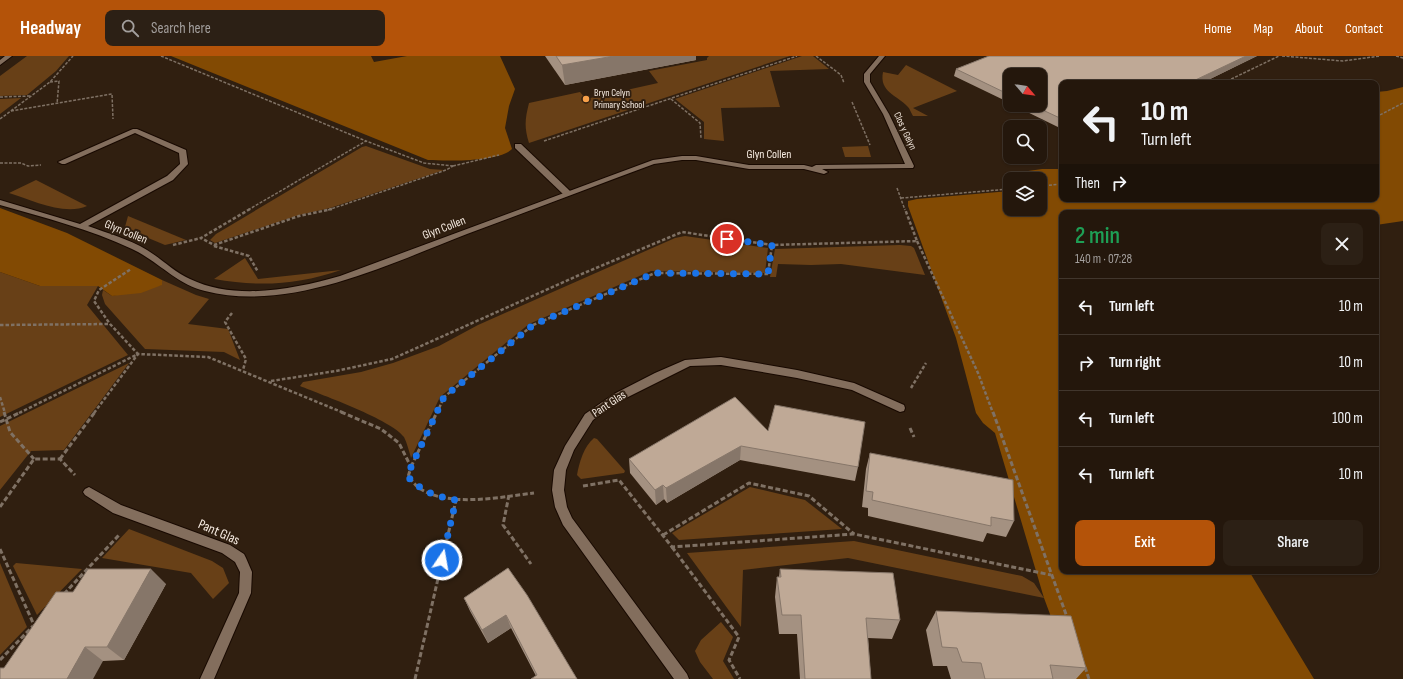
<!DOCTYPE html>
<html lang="en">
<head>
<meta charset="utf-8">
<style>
	body { margin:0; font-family:"Sofia Sans Condensed",sans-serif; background:#2c2015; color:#f1f3f6; height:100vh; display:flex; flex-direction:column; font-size:15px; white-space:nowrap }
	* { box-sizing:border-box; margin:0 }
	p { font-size:13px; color:#a39f9d }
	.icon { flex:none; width:22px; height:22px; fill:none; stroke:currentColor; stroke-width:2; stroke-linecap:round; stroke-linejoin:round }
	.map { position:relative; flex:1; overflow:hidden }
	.panel { position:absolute; left:1059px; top:154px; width:320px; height:364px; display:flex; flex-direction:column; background:#24170c; border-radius:8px; box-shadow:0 1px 3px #0004,0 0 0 1px #41362d }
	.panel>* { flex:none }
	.top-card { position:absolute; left:1059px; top:24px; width:320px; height:122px; border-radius:8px; box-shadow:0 1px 3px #0004,0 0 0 1px #41362d; background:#24170c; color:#f1f3f6; overflow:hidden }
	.needle { width:26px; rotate:119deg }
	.fabs { position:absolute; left:1003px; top:12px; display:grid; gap:8px }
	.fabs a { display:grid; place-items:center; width:44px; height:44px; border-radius:8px; background:#24170c; box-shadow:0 1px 3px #0004,0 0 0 1px #41362d; font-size:20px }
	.pin { position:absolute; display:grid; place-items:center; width:34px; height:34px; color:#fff; margin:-17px; border:2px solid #fff; border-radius:50%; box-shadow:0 1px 4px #0007 }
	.me { position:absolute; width:44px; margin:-22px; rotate:12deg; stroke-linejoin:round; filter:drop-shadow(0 0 3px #0008) }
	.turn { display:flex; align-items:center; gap:14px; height:84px; padding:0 16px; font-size:18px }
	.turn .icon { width:52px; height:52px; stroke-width:2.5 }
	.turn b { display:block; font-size:28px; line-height:34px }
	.then { display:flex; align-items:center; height:38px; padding:0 16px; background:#0003; gap:8px; font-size:15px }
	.round { display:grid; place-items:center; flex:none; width:42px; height:42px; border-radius:8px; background:#2c2015 }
	.head { display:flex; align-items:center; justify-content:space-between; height:68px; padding:0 16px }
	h1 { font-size:24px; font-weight:600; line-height:30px; color:#1e9e55 }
	.button { display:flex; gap:8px; margin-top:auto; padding:8px 16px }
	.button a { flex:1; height:46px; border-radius:8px; background:#b45309; color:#fff; font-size:16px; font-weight:600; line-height:46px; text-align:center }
	.button a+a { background:#2c2015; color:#f1f3f6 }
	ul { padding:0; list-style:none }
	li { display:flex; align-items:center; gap:12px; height:56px; padding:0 16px; border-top:1px solid #41362d }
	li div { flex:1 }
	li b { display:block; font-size:15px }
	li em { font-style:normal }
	header { display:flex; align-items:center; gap:24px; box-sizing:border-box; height:56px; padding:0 20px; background:#b45309; color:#fff }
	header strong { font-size:19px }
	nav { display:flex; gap:22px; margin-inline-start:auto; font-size:14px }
	.search { width:280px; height:36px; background:#2c2015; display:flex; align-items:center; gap:10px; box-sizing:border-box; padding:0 14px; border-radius:8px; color:#a39f9d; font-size:15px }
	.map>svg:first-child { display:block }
	.green { fill:#684017 }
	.forest { fill:#824a03 }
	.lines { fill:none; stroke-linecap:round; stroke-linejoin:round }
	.service-casing { stroke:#180900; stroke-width:2 }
	.minor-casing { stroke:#180900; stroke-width:2 }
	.tertiary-casing { stroke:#180900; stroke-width:2 }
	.path-far2 { stroke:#7f7164; stroke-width:1.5; stroke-dasharray:3 1.5; stroke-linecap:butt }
	.path-far1 { stroke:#7f7164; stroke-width:2.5; stroke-dasharray:3.5 2; stroke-linecap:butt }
	.path { stroke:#7f7164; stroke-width:3; stroke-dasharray:5 2.5; stroke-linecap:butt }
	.service { fill:#836e5d; fill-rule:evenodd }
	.minor { fill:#836e5d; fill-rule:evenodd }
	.tertiary { fill:#836e5d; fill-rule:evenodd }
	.wall { fill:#a49181 }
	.shaded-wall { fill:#867669 }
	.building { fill:#bfa996; stroke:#867669 }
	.route { stroke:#1a73e8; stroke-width:7; stroke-dasharray:0 12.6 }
	.poi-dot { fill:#f8a14a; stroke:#301f10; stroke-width:1.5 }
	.labels { text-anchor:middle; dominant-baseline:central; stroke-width:4; stroke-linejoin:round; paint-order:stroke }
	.far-poi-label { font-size:10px; fill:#f7ece2; stroke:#301f10; text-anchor:start }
	.far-street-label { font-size:10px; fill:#f7ece2; stroke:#301f10 }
	.street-label { font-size:12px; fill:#f7ece2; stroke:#301f10 }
	.near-street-label { font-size:14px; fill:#f7ece2; stroke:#301f10 }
</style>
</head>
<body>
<header>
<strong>Headway</strong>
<div class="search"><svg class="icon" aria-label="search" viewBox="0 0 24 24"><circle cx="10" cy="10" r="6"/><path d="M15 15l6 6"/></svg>Search here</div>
<nav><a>Home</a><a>Map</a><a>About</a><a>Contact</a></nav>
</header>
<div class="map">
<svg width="1403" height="623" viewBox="0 0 1403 623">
	<rect width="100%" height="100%" fill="#301f10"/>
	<g class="green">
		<polygon points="27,0 69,0 56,15 27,39 0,40 0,20"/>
		<path d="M709 0H790L529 87C524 71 525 63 529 47L580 36 586 43 658 27 649 15 707 4V2Z"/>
		<polygon points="802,0 813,0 829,13 770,15 780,51 721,52 724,85 704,83 704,66 675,43"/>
		<path d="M906 9 957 35 913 52 928 60H913C911 57 910 53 908 51 897 39 879 36 883 16L898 19Z"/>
		<polygon points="21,42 0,58 0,43"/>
		<polygon points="366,90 430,113 444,114 330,152 299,159 215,187 210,184 216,178 362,91"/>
		<polygon points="868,90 871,101 845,101 842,91"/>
		<path d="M36 124 38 125 87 150C64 160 32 144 9 137Z"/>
		<polygon points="128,160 186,184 165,189 129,174 125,171"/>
		<path d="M685 180 768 192 765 217 651 215 529 268 440 341 411 402C409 395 407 387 404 381 392 364 322 339 300 330L303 326 361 316 393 307 439 290 478 269 675 182Z"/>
		<polygon points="900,189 911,190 914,192 925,219 841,208 811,209 778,208 776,221 770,221 775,193"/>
		<path d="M245 202 258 223 341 214C297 229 259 231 214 223Z"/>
		<polygon points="0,216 40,230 98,230 87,249 128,299 0,361"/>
		<polygon points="162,224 196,239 209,243 188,268 228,273 240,304 224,296 145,293 105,248 102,239 103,234 112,240 161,229"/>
		<polygon points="129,307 64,394 31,395 0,434 0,370"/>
		<path d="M594 382 597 383 625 415 624 417 581 423 577 419C579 407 584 390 594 382Z"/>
		<polygon points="750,431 805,444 842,473 679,484 672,477"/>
		<polygon points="129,473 212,505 223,512 229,527 213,543 191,517 102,502"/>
		<polygon points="854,485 1022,520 1034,527 1044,542 848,502 743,514 741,571 687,497"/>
		<polygon points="0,507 27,571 0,599"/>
		<polygon points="16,507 82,513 37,559 13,510"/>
		<polygon points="721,566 733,581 723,605 734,623 713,623 700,606 695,595 701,584"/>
	</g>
	<g class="forest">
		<path d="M171 0H371L374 6 407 0H500L515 33 509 50 505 72 512 93C499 106 447 105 428 104Z"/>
		<polygon points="1403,31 1403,165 1376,169 1376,157 1062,157 1062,515 1249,515 1314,623 1074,623 1044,542 995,377 983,367 976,357 956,282 908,150 908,145 917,143 1010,135 1010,153 1040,153 1040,123 1015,123 1015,117 1042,113 1062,113 1062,143 1376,143 1376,36 1387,35"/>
		<polygon points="0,152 67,177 162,224 162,229 141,237 112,240 98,230 40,230 0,216"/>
	</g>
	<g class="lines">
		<defs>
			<polygon id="service" points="515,88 521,88 570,135 570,139 564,139 515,92"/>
			<g id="minor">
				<path d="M879 0H885L870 18V26L889 58 914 110 913 112 822 113 828 116 824 118 804 113H749L696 104H682L654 108C592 131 530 155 467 178 389 208 290 257 205 235 176 228 158 205 132 193 90 173 45 162 0 149V144L80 168 167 120 180 108 179 97 135 77 65 108H62L58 106 133 73H137L186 94 188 108 173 124 88 170C107 177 129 183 147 194 162 203 174 216 190 223 236 245 294 233 340 220L653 104 682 100H696L749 109H804L812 111 816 109 905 108 883 58 864 26V18Z"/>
				<polygon points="721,301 797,314 854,327 904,349 905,352 904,355 900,356 852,334 797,322 721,309 690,310 622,344 593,364 574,394 566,414 564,434 567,451 572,462 687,618 689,623 674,623 563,469 555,451 552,434 554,414 565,390 585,358 614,338 655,317 685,304"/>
				<polygon points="89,431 121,449 230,489 244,498 246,502 252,516 251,537 214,623 200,623 239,537 240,516 235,506 222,497 113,457 85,439 83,436 85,433"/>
			</g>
			<polygon id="tertiary" points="5,0 12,0 0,9 0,4"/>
		</defs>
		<use href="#service" class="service-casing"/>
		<use href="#minor" class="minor-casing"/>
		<use href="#tertiary" class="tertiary-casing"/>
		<g class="path-far2">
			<polyline points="161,0 366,85"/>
			<polyline points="816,0 841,19 844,27"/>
			<polyline points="1282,0 1343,5 1380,0"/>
			<polyline points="1396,0 1403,2"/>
			<polyline points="50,26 59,25 57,48"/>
			<polyline points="1223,27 1279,0"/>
			<polyline points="0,41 30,40"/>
			<polyline points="671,43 700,67 701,82"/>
			<polyline points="852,46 870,89"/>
			<polyline points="11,55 112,38 113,63"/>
			<polyline points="1376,61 1403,47"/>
			<polyline points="0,63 50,26 73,0"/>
			<polyline points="544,85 797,0"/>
			<polyline points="0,107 21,107 28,110 41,109"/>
			<polyline points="453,110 499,99"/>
			<polyline points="1040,130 1062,128"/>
			<polyline points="897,132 905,154"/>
			<polyline points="901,142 1010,133"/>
			<polyline points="248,154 366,85 424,107 453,110"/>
			<polyline points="328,154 446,114 453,110"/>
		</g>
		<g class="path-far1">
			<polyline points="250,153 201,182 214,189 299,160 332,153"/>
			<polyline points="917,185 978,317 993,357"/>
			<polyline points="173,189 201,182"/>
			<polyline points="214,190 249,200 258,216"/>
			<polyline points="232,257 225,266 246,303 243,314"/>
			<polyline points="0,269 109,268"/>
			<polyline points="271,325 336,315 392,303 577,220 682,176 772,189 917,185 905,153"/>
			<polyline points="911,332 926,307"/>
			<polyline points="0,341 5,357"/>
			<polyline points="19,357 138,298 110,268 94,245 99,234 131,213"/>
			<polyline points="94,357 138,298 208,301 344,357"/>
			<polyline points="437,357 444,341 533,269 655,217 768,218 772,189"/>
		</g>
		<g class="path">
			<polyline points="4,356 10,376 34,403"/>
			<path d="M341 356 381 373 399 387 411 411 408 421C412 424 415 429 419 432 448 452 501 441 534 437"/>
			<polyline points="993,356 1067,561"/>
			<polyline points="0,366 21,356"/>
			<polyline points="910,372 914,381"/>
			<polyline points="60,403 95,356"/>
			<polyline points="411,411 437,356"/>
			<polyline points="583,430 619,424 672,491 854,478 1051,519"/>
			<polyline points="509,439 503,469 531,508"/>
			<polyline points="0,451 34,403 60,403 75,419"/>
			<polyline points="663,479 749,427 809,440 854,478"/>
			<polyline points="672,491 739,581 729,604 740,623"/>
			<polyline points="0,493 34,569"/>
			<polyline points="64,538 119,479"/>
			<polyline points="0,604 33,570"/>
			<polyline points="1085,611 1089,623"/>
			<polyline points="415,623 456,444"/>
		</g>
		<use href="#service" class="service"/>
		<use href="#minor" class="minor"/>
		<use href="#tertiary" class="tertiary"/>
	</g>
	<g class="wall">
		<polygon points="545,0 696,0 696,4 565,29"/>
		<polygon points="989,0 1257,0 1202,27 1062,27 1062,73 1013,49 1040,49 1010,19 1010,47 954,20 956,13"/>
		<polygon points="768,375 858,411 855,425 740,404 667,447 664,443 656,449 630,417 629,403"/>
		<polygon points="870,397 1014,465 1006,481 987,477 983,486 868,460 868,452 862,451 866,413"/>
		<polygon points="508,512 577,623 536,620 511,572 488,587 470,555 464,542"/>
		<polygon points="780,513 900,564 892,583 868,582 871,623 800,623 797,578 779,578 775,541 777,521 779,521"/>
		<polygon points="166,528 124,604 103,605 4,612 73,536"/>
		<polygon points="936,555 1086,612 1076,623 951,623 947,610 933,610 926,574"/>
	</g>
	<g class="shaded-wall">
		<polygon points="614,0 696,0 696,4 565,29 562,9"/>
		<polygon points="1246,0 1257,0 1202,27 1189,27"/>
		<polygon points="741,390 740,404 667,447 666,432"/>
		<polygon points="663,429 664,443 656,449 655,434"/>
		<polygon points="151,513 166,528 124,604 107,591"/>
		<polygon points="506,559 511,572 488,587 482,574"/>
		<polygon points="85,591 103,605 93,623 67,623"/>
	</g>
	<g class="building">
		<polygon points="556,0 614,0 562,9"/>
		<polygon points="989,0 1246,0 1189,27 1062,27 1062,63 1032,49 1040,49 1040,19 1010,19 1010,39 956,13"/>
		<polygon points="735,341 768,375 775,349 865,366 858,411 741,390 666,432 663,429 655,434 629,403"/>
		<polygon points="870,397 1013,424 1014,465 991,461 991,470 872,444 873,436 866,435"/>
		<polygon points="508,512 527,539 577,623 531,623 537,619 506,559 482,574 464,542"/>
		<polygon points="88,513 151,513 107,591 85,591 67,623 0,623 0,612 4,612 56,536 73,536"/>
		<polygon points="780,513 893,517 900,564 866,562 871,623 805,623 801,559 782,559 777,521 781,521"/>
		<polygon points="936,555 1071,560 1086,612 1050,609 1053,623 985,623 981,607 962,606 957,592 942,591"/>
	</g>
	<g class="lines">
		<path class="route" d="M442 504 456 444C435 440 423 436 408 421L411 411 444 341 533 269 655 217 768 218 772 189 727 183"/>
	</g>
	<circle class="poi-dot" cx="586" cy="43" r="4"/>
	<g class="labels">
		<g class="far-poi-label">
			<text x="594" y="37">Bryn Celyn<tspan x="594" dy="12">Primary School</tspan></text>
		</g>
		<g class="far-street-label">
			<text transform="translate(905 75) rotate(65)">Clos y Gelyn</text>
		</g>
		<g class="street-label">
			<text x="769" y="98">Glyn Collen</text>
			<text transform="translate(444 172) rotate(-21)">Glyn Collen</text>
			<text transform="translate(126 176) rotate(22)">Glyn Collen</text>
			<text transform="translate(609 348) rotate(-33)">Pant Glas</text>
		</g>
		<g class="near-street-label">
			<text transform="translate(219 476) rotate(24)">Pant Glas</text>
		</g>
	</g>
</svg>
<div class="fabs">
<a><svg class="needle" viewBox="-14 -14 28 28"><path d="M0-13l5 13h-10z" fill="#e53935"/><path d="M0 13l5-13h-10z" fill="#a39f9d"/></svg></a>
<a><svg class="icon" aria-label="search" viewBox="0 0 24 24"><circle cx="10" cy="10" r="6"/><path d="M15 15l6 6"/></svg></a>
<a><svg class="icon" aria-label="layers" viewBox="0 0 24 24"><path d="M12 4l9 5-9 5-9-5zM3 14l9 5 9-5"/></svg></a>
</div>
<div class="pin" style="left:727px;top:183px;background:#d93025"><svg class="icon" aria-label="arrive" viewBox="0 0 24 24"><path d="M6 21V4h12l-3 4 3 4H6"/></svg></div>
<svg class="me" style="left:442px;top:504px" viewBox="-20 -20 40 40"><circle r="17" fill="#1a73e8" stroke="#fff" stroke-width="3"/><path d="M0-11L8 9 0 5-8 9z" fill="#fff"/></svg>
<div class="top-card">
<div class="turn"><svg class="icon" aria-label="left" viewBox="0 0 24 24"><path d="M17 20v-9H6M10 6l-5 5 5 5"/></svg><div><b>10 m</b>Turn left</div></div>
<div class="then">Then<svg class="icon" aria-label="right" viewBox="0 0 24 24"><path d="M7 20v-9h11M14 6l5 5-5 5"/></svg></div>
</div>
<section class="panel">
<div class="head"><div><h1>2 min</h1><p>140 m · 07:28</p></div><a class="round"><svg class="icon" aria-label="close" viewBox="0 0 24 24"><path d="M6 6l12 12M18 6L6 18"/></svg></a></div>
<ul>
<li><svg class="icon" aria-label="left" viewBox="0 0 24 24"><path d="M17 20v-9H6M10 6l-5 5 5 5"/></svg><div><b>Turn left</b></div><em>10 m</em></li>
<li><svg class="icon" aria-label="right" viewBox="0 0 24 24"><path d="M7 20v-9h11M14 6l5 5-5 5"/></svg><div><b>Turn right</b></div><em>10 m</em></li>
<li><svg class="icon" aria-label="left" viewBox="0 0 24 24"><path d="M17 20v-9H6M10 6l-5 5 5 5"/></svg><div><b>Turn left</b></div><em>100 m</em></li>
<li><svg class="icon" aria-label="left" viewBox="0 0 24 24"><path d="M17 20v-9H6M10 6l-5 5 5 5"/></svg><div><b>Turn left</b></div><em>10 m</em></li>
</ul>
<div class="button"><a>Exit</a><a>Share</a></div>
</section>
</div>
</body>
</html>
